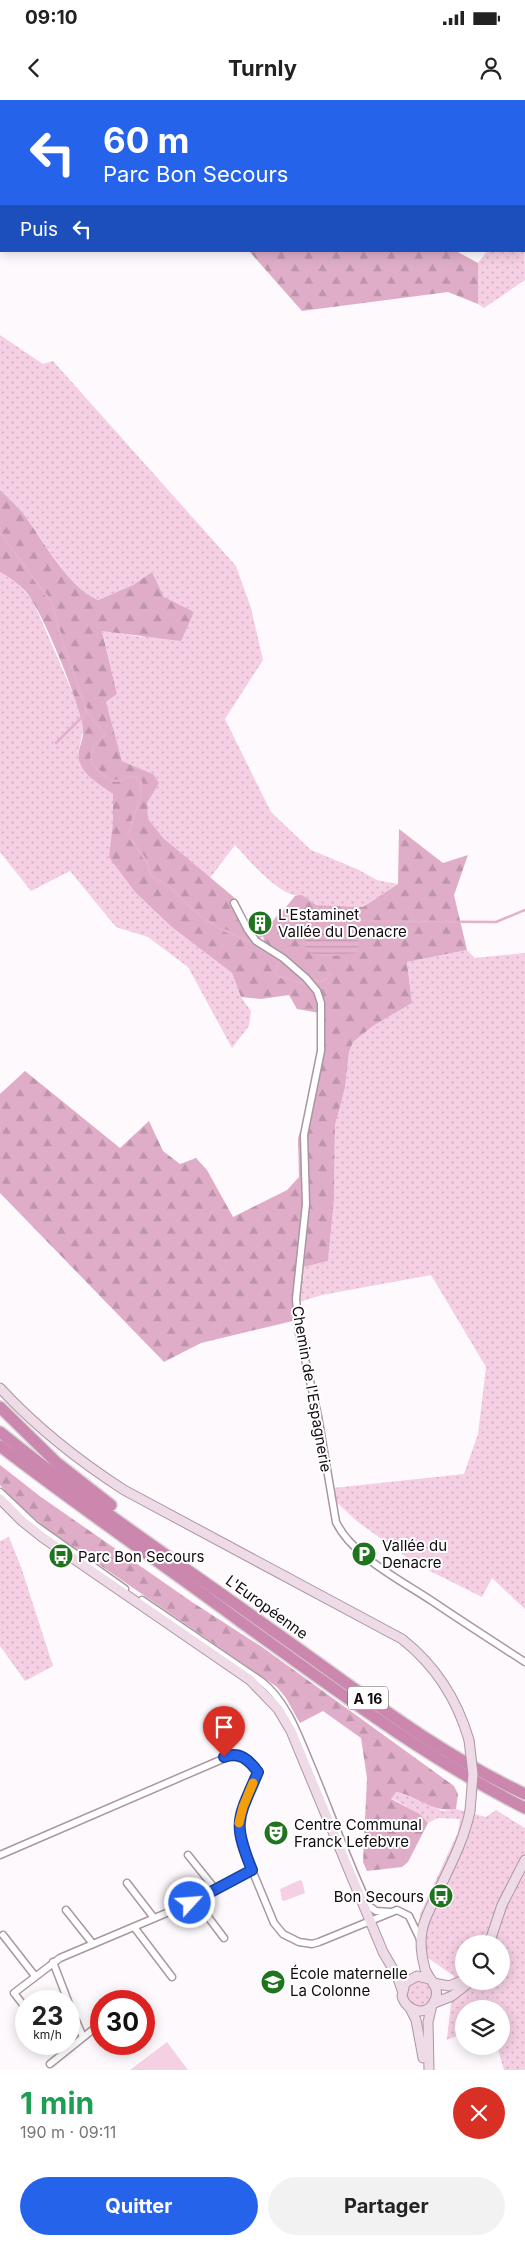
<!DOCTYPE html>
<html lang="fr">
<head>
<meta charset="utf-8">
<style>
	body { margin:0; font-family:Inter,sans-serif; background:#f2f2f2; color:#222; height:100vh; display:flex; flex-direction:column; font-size:19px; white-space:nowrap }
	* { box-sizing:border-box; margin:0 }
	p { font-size:16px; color:#767676 }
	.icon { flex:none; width:28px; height:28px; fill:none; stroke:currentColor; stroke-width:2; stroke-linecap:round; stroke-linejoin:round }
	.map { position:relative; height:1970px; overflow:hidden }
	.drawer { display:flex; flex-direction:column; background:#fff; flex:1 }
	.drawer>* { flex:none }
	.hud { position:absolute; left:0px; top:0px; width:525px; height:152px; box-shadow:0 2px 12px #0003; background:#2563eb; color:#fff; overflow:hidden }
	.tools { position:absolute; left:455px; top:1835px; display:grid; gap:10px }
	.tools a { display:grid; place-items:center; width:55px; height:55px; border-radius:50%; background:#fff; box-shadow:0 2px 12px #0003; font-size:25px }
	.speed { position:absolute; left:15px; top:1890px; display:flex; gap:10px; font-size:25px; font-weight:700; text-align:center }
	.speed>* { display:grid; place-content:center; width:65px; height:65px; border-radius:50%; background:#fff; box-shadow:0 2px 12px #0003; line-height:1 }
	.speed small { font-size:12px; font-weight:400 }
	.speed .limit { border:8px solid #d22; background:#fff; color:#111 }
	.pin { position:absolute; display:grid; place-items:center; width:42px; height:42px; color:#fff; margin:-51px -21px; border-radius:50% 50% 50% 0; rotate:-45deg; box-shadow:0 0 5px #0007 }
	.pin .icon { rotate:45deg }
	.me { position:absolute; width:55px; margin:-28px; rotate:64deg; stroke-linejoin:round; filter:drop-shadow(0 0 4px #0008) }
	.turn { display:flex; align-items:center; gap:18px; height:105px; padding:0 20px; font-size:22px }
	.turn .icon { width:65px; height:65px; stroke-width:2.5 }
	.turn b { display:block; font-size:35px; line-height:42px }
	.then { display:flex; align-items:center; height:48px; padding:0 20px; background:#0003; gap:10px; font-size:19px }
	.round { display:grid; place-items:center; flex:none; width:52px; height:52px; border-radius:26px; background:#f2f2f2 }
	.summary { display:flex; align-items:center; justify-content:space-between; height:85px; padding:0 20px }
	h1 { font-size:30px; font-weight:700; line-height:38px; color:#1e9e55 }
	.cta { display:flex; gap:10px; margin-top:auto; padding:10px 20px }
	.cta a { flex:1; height:58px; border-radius:30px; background:#2563eb; color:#fff; font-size:20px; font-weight:700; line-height:58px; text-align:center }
	.cta a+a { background:#f2f2f2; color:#222 }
	.status { display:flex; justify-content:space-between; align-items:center; height:35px; padding:0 25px; background:#fff; direction:ltr }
	.status svg { height:14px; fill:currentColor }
	header { display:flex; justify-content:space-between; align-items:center; height:65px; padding:0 20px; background:#fff; font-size:22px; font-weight:700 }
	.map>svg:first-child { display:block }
	.grass { fill:url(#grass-dots); fill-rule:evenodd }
	.forest { fill:url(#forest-firs) }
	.park { fill:#f5cfe3 }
	.water { fill:url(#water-rules) }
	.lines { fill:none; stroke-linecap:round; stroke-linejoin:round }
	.stream { stroke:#e3b1cc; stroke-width:2.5 }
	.street-casing { stroke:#aa97a1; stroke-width:9 }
	.secondary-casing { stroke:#aa97a1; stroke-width:11 }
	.highway-casing { stroke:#d9d8d8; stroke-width:14 }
	.street { stroke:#fff; stroke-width:6 }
	.secondary { stroke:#efdbe7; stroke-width:9 }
	.highway { stroke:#cb87ae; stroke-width:11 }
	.secondary-bridge-casing { stroke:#aa97a1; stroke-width:11; stroke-linecap:butt }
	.secondary-bridge { stroke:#efdbe7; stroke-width:9 }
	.route-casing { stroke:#184099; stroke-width:12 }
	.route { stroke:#2563eb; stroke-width:9 }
	.slow { stroke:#f59e0b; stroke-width:9 }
	.labels { text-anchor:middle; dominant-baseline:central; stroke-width:4; stroke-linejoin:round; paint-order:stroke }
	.shield { fill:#fff; stroke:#585456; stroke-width:1 }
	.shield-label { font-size:14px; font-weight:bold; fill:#110a0e }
	.poi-label { font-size:15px; fill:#110a0e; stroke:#fff; text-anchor:start }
	.street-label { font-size:15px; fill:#110a0e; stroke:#fff }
</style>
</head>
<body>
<div class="status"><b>09:10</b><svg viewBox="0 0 49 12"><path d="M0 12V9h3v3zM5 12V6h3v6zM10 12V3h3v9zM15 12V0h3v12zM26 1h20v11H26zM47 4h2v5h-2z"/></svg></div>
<header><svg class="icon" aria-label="back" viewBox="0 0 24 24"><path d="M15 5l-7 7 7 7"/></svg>Turnly<svg class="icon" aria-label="person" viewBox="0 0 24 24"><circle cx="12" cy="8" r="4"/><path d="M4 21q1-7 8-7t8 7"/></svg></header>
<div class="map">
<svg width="525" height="1970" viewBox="0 0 525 1970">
	<defs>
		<pattern id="grass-dots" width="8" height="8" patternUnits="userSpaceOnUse" patternTransform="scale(1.25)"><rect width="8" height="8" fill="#f5cfe3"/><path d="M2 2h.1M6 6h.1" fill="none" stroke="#d1b0c2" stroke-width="1.8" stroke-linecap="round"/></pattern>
		<pattern id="forest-firs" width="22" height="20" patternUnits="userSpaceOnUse" patternTransform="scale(1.25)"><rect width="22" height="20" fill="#dfadc8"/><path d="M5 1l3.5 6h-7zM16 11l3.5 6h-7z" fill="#be94ab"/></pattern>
		<pattern id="water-rules" width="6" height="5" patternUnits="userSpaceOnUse" patternTransform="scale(1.25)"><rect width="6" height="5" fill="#e3b1cc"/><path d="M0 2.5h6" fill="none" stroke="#c297ae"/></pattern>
	</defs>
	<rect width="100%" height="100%" fill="#fef9fc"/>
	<g class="grass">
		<polygon points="524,125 525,180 484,208 478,204 478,163 487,151 524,151"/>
		<path d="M0 235 43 264 53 261 236 466 251 508 263 560 225 619 271 712 311 750 357 769 377 780 398 784 363 807 316 805 302 796C280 798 250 761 235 745L210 778C192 763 159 741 148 720 142 707 150 686 153 674L122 661 106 602 117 594 102 530 142 537 164 497 152 472 133 485 98 500C66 486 44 439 22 412 15 404 7 397 0 390Z"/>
		<polygon points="0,472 20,485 33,501 78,605 83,630 78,654 86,672 113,694 113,723 173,828 232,873 241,897 251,911 249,926 232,948 188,867 148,837 116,827 70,771 31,791 0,752"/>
		<polygon points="467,850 475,858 525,853 525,1509 492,1478 482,1497 416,1464 358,1422 334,1400 333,1388 464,1374 478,1334 486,1267 431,1175 322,1195 296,1203 296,1169 328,1161 334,1100 335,1025 345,988 349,952 353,942 373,926 412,903 407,862"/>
		<polygon points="9,1437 21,1467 53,1566 25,1581 0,1546 0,1441"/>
		<path d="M396 1692 403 1694 443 1711 456 1709 486 1717 496 1710 525 1728V1970H504L497 1946H501V1909H464V1933L447 1940 454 1876 428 1858 419 1826 420 1814 458 1732 460 1719 438 1718 428 1723 420 1714 391 1698ZM464 1844H501V1881H464Z"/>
		<circle cx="419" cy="1893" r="13"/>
	</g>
	<g class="forest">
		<polygon points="249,151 456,151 478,163 478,204 448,192 302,211"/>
		<path d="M0 390C7 397 15 404 22 412 43 439 66 486 98 500L133 485 152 472 164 497 194 512 181 541 102 531 117 594 106 602 122 661 153 674 159 683 147 703 148 719 163 738 236 799 249 828 264 842 263 835 295 796 302 795 316 805 363 807 398 784 399 729 443 763 468 755 454 795 467 850 407 862 412 903 373 926 353 942 349 952 345 988 335 1025 334 1100 328 1161 296 1169 297 1220 201 1243 164 1262 0 1093V994L25 971 120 1048 149 1021 163 1051 180 1064 196 1058 207 1070 233 1117 287 1090 299 1077 298 1038 311 1003 317 970 320 913 297 909 289 895 261 899 241 897 232 873 173 828 135 792 109 757 113 723V694C102 686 85 677 80 663 75 652 84 642 83 630 82 607 42 511 27 493 20 484 10 478 0 472Z"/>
		<path d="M0 1365 41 1397 192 1502 262 1547 454 1686 458 1694 456 1709C431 1713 418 1696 396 1692L391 1699 420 1714 428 1723 408 1762 402 1767 367 1771 363 1762 367 1678 361 1638 323 1611 300 1623 286 1598 277 1587 46 1428 15 1402 0 1385Z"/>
	</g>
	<g class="park">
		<polygon points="300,1780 302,1781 305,1793 284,1801 282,1800 280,1789"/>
		<polygon points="167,1942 188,1970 130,1970"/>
	</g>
	<path class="water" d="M327 829C338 836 346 835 357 840L359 849 356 853C340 854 311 864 304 844 310 833 315 831 327 829Z"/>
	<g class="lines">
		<g class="stream">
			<path d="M0 433 52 503 59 531 87 612 105 634 93 646 91 663C106 678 110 687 132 676L141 682V695L128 735 147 762 151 776 168 786 200 816 217 827 251 842 263 835 280 814 328 821 496 822 525 810"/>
			<polyline points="56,643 87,612"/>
			<polyline points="252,842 279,860 275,873 278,876 304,884 314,880 323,882 330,874"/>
		</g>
		<defs>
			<g id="street">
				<path d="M234 803 248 830 256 841 283 858 306 878 317 891 321 903V951L304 1035 306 1104 296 1199 299 1233 318 1316 336 1422C352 1456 402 1481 432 1501 463 1522 494 1542 525 1562"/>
				<polyline points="0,1392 35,1425 125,1489"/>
				<path d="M142 1500 261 1581C286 1600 298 1634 310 1663 330 1710 347 1760 369 1806L376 1811 390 1812"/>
				<path d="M0 1755 232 1655 247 1659 258 1672C238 1719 232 1722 252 1770"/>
				<polyline points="188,1755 216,1790"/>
				<polyline points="127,1783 154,1818"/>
				<polyline points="196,1801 224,1838"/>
				<polyline points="66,1810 93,1844"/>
				<polyline points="134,1827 172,1877"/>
				<polyline points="3,1835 35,1876"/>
				<polyline points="53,1862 68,1901"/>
				<polyline points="69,1904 83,1937"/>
				<polyline points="25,1907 14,1893 60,1858 202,1798 252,1770 274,1823 283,1834 299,1842 312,1844 319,1842 397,1810 409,1816 420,1839"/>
				<polyline points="50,1964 101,1923"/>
			</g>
			<g id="secondary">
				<polyline points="491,0 492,1"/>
				<polyline points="524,48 525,50"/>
				<path d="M0 1288C37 1328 79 1361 124 1390L402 1539C435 1565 457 1599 469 1640"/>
				<polyline points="0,1399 22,1421 42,1437 250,1580 278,1609 291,1631 383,1852 397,1876 402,1890"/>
				<polyline points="489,1844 502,1805 525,1760"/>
				<path d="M430 1879 417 1876 405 1883 402 1896C406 1912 428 1918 435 1900 441 1888 429 1880 425 1869 422 1858 420 1842 422 1831 424 1819 431 1807 436 1796 449 1768 464 1741 470 1711"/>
				<polyline points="433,1883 449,1886 464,1880"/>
				<polyline points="434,1903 452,1896 471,1881"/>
				<polyline points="410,1908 416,1920 423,1958"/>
				<polyline points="429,1970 428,1922 432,1905"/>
			</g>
			<g id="highway">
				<polyline points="0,1307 56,1362 111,1405"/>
				<path d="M0 1332C88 1403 183 1466 275 1532 356 1589 435 1652 525 1694"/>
				<path d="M0 1346C79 1407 161 1463 241 1522 333 1588 424 1657 525 1708"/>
			</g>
		</defs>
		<use href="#street" class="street-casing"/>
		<use href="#secondary" class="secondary-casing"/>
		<use href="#highway" class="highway-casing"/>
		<use href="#street" class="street"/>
		<use href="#secondary" class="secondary"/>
		<use href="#highway" class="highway"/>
		<defs>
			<polyline id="secondary-bridge" points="469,1640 473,1674 470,1711"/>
		</defs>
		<use href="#secondary-bridge" class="secondary-bridge-casing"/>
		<use href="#secondary-bridge" class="secondary-bridge"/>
	</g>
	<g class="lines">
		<defs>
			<path id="route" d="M190 1803 252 1770C232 1721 238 1719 258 1672 249 1660 240 1651 224 1657"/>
		</defs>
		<use href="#route" class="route-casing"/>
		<use href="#route" class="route"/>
		<polyline class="slow" points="239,1723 243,1707 253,1683"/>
	</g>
	<defs>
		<symbol id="building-disc" viewBox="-11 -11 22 22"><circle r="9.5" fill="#20741f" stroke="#fff"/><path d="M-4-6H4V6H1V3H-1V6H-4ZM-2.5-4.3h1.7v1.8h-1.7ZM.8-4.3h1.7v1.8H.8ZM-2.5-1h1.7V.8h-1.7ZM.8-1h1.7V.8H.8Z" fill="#fff"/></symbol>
		<symbol id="parking-disc" viewBox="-11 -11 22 22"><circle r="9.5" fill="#20741f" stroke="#fff"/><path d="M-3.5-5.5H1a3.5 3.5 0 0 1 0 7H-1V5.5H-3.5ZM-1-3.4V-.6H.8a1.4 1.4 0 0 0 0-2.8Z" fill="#fff"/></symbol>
		<symbol id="bus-disc" viewBox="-11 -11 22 22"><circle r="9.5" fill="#20741f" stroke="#fff"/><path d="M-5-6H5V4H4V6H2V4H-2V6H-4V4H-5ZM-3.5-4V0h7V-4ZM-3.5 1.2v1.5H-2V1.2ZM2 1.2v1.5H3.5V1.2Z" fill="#fff"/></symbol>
		<symbol id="theatre-disc" viewBox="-11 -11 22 22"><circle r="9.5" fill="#20741f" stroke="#fff"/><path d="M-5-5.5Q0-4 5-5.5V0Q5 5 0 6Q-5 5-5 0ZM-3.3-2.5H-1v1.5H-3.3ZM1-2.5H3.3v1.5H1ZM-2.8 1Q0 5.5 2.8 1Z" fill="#fff"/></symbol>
		<symbol id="school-disc" viewBox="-11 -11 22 22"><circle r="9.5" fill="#20741f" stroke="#fff"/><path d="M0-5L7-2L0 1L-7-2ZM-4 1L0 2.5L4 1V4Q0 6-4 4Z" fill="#fff"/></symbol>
	</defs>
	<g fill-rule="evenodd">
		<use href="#building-disc" x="246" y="809" width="28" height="28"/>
		<use href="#parking-disc" x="350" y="1440" width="28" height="28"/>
		<use href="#bus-disc" x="47" y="1442" width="28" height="28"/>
		<use href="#theatre-disc" x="262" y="1719" width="28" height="28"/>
		<use href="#bus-disc" x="427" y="1782" width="28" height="28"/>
		<use href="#school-disc" x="259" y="1868" width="28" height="28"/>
	</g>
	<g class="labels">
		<rect class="shield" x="348" y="1586.5" width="40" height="23" rx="4"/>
		<g class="shield-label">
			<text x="368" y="1598">A 16</text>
		</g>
		<g class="poi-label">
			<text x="278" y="814">L'Estaminet<tspan x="278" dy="17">Vallée du Denacre</tspan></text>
			<text x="382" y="1445">Vallée du<tspan x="382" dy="17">Denacre</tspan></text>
			<text x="78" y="1456">Parc Bon Secours</text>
			<text x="294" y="1724">Centre Communal<tspan x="294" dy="17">Franck Lefebvre</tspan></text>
			<text x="424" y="1796" text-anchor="end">Bon Secours</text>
			<text x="290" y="1873">École maternelle<tspan x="290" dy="17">La Colonne</tspan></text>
		</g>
		<g class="street-label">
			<text transform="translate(312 1289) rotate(80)">Chemin de l'Espagnerie</text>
			<text transform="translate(267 1507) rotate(36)">L'Européenne</text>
		</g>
	</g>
</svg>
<div class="tools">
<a><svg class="icon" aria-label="search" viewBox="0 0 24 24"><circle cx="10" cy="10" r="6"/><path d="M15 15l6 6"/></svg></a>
<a><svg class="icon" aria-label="layers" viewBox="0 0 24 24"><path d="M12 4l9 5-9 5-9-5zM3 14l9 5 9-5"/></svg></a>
</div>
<div class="speed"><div>23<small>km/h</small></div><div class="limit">30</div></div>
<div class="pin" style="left:224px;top:1657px;background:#d93025"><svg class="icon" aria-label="arrive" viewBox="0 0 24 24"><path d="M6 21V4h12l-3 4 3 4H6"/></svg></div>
<svg class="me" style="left:190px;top:1803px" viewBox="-20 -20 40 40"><circle r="17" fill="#2563eb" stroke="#fff" stroke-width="3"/><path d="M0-11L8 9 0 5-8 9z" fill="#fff"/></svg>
<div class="hud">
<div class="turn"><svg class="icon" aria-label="left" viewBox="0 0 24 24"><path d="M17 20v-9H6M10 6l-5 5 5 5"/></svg><div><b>60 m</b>Parc Bon Secours</div></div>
<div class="then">Puis<svg class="icon" aria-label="left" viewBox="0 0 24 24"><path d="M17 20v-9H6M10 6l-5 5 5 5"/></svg></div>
</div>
</div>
<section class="drawer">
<div class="summary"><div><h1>1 min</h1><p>190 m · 09:11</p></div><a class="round" style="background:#d93025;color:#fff"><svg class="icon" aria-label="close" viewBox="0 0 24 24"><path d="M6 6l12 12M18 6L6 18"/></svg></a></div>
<div class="cta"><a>Quitter</a><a>Partager</a></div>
</section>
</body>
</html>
